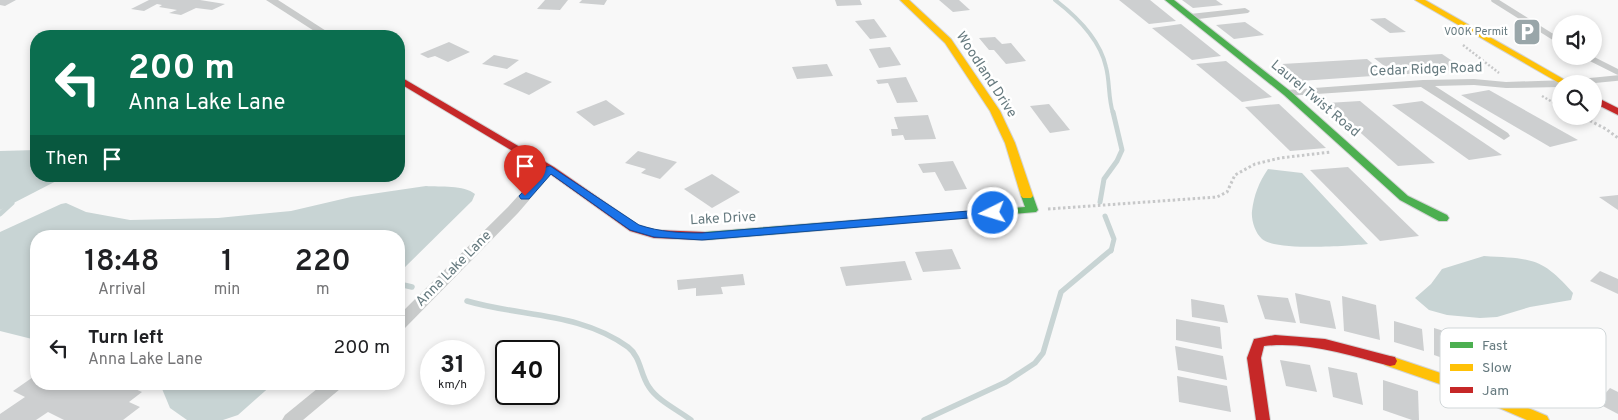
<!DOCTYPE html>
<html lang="en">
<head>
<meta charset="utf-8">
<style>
	body { margin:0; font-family:Overpass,sans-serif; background:#f6f6f6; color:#202124; height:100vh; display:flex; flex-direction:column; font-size:19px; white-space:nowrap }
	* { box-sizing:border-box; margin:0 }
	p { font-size:16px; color:#757577 }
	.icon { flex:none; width:28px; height:28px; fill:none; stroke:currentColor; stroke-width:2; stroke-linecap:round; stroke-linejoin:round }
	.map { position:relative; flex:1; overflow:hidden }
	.panel { position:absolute; left:30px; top:230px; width:375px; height:160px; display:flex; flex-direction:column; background:#fff; border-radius:20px; box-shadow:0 2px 8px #0003 }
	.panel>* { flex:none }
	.top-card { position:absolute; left:30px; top:30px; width:375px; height:152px; border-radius:20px; box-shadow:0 2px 8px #0003; background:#0b6e4f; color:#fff; overflow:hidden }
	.fabs { position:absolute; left:1552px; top:15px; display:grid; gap:10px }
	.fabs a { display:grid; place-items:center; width:50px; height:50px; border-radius:50%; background:#fff; box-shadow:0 2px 8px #0003; font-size:25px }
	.speed { position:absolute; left:420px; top:340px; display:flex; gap:10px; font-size:25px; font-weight:700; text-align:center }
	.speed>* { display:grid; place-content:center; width:65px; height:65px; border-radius:50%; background:#fff; box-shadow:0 2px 8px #0003; line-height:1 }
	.speed small { font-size:12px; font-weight:400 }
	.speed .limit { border:2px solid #111; border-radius:8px; background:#fff; color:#111 }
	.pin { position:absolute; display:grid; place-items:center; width:42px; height:42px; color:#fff; margin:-51px -21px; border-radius:50% 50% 50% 0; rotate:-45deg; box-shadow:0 0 5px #0007 }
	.pin .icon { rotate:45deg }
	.me { position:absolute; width:55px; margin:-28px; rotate:265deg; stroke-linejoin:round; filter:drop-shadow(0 0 4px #0008) }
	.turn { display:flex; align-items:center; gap:18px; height:105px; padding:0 15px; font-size:22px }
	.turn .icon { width:65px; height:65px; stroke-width:2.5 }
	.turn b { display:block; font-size:35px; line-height:42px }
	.then { display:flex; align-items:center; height:48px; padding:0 15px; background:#0003; gap:10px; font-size:19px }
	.eta { display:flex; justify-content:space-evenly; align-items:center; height:85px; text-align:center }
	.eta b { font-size:30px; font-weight:600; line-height:35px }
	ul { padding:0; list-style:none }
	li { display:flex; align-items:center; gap:15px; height:65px; padding:0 15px; border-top:1px solid #e0e0e0 }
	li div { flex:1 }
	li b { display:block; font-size:19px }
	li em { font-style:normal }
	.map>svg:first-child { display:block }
	.water { fill:#c8d4d4 }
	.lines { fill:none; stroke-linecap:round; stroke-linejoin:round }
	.stream-far2 { stroke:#c8d4d4; stroke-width:4 }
	.stream-far1 { stroke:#c8d4d4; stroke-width:5 }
	.stream { stroke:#c8d4d4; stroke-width:5.5 }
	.building { fill:#cdcfd0 }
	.fast-casing { stroke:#d3d4d5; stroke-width:2 }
	.slow-casing { stroke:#d3d4d5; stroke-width:2 }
	.jam-casing { stroke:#d3d4d5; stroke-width:2 }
	.path-far1 { stroke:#c7c8c9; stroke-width:2.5; stroke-dasharray:2 2; stroke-linecap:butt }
	.path { stroke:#c7c8c9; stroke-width:3; stroke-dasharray:2.5 2.5; stroke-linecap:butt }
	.lane { stroke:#c9cbcb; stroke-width:5.5 }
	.street { fill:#c9cbcb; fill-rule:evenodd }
	.fast { fill:#4caf50; fill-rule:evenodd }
	.slow { fill:#ffc107; fill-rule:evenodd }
	.jam { fill:#c62828; fill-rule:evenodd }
	.route { fill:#1a73e8; stroke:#114b97 }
	.labels { text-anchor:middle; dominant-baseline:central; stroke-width:5; stroke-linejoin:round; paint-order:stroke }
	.far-poi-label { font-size:11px; fill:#667a7f; stroke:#fff; text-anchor:end }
	.street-label { font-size:14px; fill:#667a7f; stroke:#fff }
	.key { fill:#fff; stroke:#d1d7d9; stroke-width:1 }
	.key-label { font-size:14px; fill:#667a7f }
</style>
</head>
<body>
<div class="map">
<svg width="1618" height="420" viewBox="0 0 1618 420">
	<rect width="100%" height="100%" fill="#f8f8f8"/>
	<g class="water">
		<polygon points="36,150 36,176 66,176 0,210 0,151"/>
		<path d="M1268 169 1302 173 1368 244C1349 246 1275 251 1262 239 1255 233 1251 220 1252 211 1254 195 1259 182 1268 169Z"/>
		<path d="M426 186C440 187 464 185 475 194L472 201 399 273V236H36V340L0 331V232L61 204 66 203 86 212 130 220 218 218 291 211 351 197Z"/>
		<path d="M1484 256C1530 259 1541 256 1573 293L1571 300 1530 307 1497 317 1480 318 1447 315 1429 310 1415 298 1431 284 1442 269Z"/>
		<polygon points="160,384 273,384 238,415 223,420 187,420 170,408"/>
	</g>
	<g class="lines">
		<path class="stream-far2" d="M1055 0C1076 16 1100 40 1106 67 1110 82 1108 98 1113 113"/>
		<g class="stream-far1">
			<polyline points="1100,202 1104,179 1117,161 1122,150 1113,112"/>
			<polyline points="0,214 12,203"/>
			<polyline points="1105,216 1114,239 1111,251"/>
		</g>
		<g class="stream">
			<polyline points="399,284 412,287"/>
			<path d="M467 301C521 317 580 312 628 347 641 357 640 374 649 387 658 401 678 410 691 420"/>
			<polyline points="924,420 1006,382 1035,363 1043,353 1061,292 1111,250"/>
		</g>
	</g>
	<g class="building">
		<polygon points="0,0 16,0 5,6 0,5"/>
		<polygon points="149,0 200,0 225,4 212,10 196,8 181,15 169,13 177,10 159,7 162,5 157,4 144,11 131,9"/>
		<polygon points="545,0 568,0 560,10 537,9"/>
		<polygon points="582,0 607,0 604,5 579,3"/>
		<polygon points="835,0 860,0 862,5 837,6"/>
		<polygon points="939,0 959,0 970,10 953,12"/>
		<polygon points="1119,0 1150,0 1176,21 1149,24"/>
		<polygon points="1182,0 1216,0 1223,5 1193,8"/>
		<polygon points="1385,18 1406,32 1390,33 1370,19"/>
		<polygon points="874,19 887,37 870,39 855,21"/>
		<polygon points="1245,22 1264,35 1234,39 1216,25"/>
		<polygon points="1181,24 1221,56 1192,60 1152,28"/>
		<polygon points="995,37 1002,44 1011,43 1026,61 1006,64 994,50 989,50 979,38"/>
		<polygon points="449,42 470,52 448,62 435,56 428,58 420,54"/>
		<polygon points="890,47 901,65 879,68 869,49"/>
		<polygon points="1442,54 1464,69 1396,75 1374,58"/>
		<polygon points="494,55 519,60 507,69 482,64"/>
		<polygon points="1367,59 1387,75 1300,81 1282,64"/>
		<polygon points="1226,61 1272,97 1242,102 1196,64"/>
		<polygon points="827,64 833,76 797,79 792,67"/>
		<polygon points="526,72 552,82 529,95 503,84"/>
		<polygon points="906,77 918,102 897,103 888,83 878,84 876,80"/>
		<polygon points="1489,90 1578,140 1550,147 1461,95"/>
		<polygon points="606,100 625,114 594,126 576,112"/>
		<polygon points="1360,101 1435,163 1398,166 1327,103"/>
		<polygon points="1422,101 1502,155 1469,160 1392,105"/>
		<polygon points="1049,104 1070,130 1050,133 1030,106"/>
		<polygon points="1279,104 1326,148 1290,151 1245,107"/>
		<polygon points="928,115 936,139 905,140 903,135 892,136 891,129 898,129 894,117"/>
		<polygon points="638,151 677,162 660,179 641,173 646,169 625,163"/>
		<polygon points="953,161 967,189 945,191 935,172 923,173 918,164"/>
		<polygon points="1348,167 1419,236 1380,241 1310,170"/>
		<polygon points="712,174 740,192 712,208 684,189"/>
		<polygon points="1618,195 1618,210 1599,197"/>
		<polygon points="952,249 961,269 923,272 915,252"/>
		<polygon points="905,261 912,280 846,286 840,267"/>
		<polygon points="1600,271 1618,279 1618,294 1590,281"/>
		<polygon points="743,274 745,285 721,287 723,294 696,296 696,288 678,290 677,280"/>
		<polygon points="1295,293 1330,301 1336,329 1300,323"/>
		<polygon points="1257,295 1288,298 1296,323 1265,319"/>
		<polygon points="1342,296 1376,305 1380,340 1344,331"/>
		<polygon points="1191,299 1224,305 1228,323 1192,317"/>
		<polygon points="1176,319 1220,327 1222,349 1176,340"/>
		<polygon points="1394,321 1422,329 1424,351 1394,342"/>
		<polygon points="1434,328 1470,339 1471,368 1434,355"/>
		<polygon points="1175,346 1223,356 1227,380 1178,370"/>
		<polygon points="1280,360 1310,365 1317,392 1286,386"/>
		<polygon points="1328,367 1357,373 1363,405 1333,397"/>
		<polygon points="36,375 36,384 124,384 142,392 129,402 140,407 123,420 64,420 48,412 36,420 0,420 0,414 25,397 13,391"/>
		<polygon points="1177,376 1227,386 1231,412 1179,402"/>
		<polygon points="1383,380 1418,391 1419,420 1412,420 1383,410"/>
		<polygon points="1610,388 1618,392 1618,414 1597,403"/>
	</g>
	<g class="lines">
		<defs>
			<g id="fast">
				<polygon points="1165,0 1174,0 1290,91 1408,196 1447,215 1449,218 1447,221 1439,221 1400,200 1284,95"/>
				<polygon points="1027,193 1033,196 1038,210 1036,212 705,240 699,236 705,232 1025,207 1021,196"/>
			</g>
			<g id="slow">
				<polygon points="900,0 909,0 951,39 1000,111 1015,143 1033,196 1031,198 1023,198 1021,196 1005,143 990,111 945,43"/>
				<polygon points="1415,0 1425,0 1572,84 1561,84"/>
				<polygon points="1390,356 1470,383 1547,416 1549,420 1527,420 1460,391 1385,365 1383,361 1385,357"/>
			</g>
			<g id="jam">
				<polygon points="399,76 554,167 638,225 655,230 705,232 711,236 705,240 654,238 630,231 546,171 399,83"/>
				<polygon points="1594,96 1618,108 1618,115 1594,103"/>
				<path d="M1275 335 1325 339 1390 356 1395 357 1397 361 1395 365 1390 366C1349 355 1307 341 1264 346L1261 358 1270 420H1256L1247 358 1254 339Z"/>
			</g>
		</defs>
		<use href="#fast" class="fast-casing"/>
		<use href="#slow" class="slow-casing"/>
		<use href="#jam" class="jam-casing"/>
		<g class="path-far1">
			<polyline points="1463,45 1499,73"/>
			<polyline points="1542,96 1561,107"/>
		</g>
		<g class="path">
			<polyline points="1581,116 1606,129 1618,138"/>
			<polyline points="1048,209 1217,197 1227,192 1235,175 1255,164 1280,158 1331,152"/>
		</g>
		<g class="lane">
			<polyline points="1494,0 1561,42"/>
			<polyline points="1586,56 1618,72"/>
			<polyline points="1567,83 1618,78"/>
		</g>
		<g class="street">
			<polygon points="266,0 278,0 334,36 322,36"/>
			<polygon points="1245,8 1250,11 1248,13 1190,20 1185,17 1190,14"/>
			<polygon points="1474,79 1506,82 1567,80 1573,83 1561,84 1561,87 1506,88 1474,85 1435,86 1508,133 1510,136 1504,140 1421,87 1287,96 1281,93 1287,90 1423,80"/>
			<polygon points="550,165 556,169 518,213 405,328 399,330 399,315 508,207 545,166"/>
			<polygon points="323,384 343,384 340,389 303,420 282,420 285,415"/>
		</g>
		<use href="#fast" class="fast"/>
		<use href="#slow" class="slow"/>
		<use href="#jam" class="jam"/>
	</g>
	<path class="route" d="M550 166 639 225C660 232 680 233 702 233L993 209 999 213 993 216 702 240 654 237 630 230 551 174 529 199H521L519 196 521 194 546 167Z"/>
	<defs>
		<symbol id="parking-square" viewBox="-11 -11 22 22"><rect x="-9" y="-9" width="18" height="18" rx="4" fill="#99a6a9" stroke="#fff"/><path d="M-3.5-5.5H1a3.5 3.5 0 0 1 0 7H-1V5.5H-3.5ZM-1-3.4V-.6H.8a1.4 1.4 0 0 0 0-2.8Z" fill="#fff"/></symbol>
	</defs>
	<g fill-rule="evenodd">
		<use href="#parking-square" x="1511" y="16" width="32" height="32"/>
	</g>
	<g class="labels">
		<g class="far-poi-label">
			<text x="1508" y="32">V00K Permit</text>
		</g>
		<g class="street-label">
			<text transform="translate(1426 70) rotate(-2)">Cedar Ridge Road</text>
			<text transform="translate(986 75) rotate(57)">Woodland Drive</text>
			<text transform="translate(1315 99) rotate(40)">Laurel Twist Road</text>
			<text transform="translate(723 219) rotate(-3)">Lake Drive</text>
			<text transform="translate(454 269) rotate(-45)">Anna Lake Lane</text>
		</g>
	</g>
	<rect x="1440" y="328" width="166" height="80" rx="8" class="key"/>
	<rect x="1450" y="342" width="23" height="6" fill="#4caf50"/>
	<rect x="1450" y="364" width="23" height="7" fill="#ffc107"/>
	<rect x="1450" y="387" width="23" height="6" fill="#c62828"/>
	<g class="key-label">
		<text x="1482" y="350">Fast</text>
		<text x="1482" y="372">Slow</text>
		<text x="1482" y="395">Jam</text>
	</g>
</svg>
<div class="fabs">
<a><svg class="icon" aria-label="sound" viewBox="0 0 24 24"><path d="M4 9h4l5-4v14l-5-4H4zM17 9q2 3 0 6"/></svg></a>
<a><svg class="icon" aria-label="search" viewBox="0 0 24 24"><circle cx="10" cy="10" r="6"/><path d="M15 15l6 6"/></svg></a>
</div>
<div class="speed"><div>31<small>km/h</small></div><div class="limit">40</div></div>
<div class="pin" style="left:525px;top:196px;background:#d93025"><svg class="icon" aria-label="arrive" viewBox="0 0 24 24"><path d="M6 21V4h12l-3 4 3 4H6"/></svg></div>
<svg class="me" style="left:993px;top:213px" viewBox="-20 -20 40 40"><circle r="17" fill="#1a73e8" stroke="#fff" stroke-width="3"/><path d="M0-11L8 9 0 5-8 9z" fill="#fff"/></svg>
<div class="top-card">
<div class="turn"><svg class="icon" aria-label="left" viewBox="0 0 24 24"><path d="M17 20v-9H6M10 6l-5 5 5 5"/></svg><div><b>200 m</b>Anna Lake Lane</div></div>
<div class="then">Then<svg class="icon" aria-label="arrive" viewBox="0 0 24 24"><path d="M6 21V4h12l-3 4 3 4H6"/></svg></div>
</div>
<section class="panel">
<div class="eta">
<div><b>18:48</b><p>Arrival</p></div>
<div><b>1</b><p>min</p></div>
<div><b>220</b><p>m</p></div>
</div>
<ul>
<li><svg class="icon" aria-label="left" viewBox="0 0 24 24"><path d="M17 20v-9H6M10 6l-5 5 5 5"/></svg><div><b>Turn left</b><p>Anna Lake Lane</p></div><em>200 m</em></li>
</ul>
</section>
</div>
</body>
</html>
